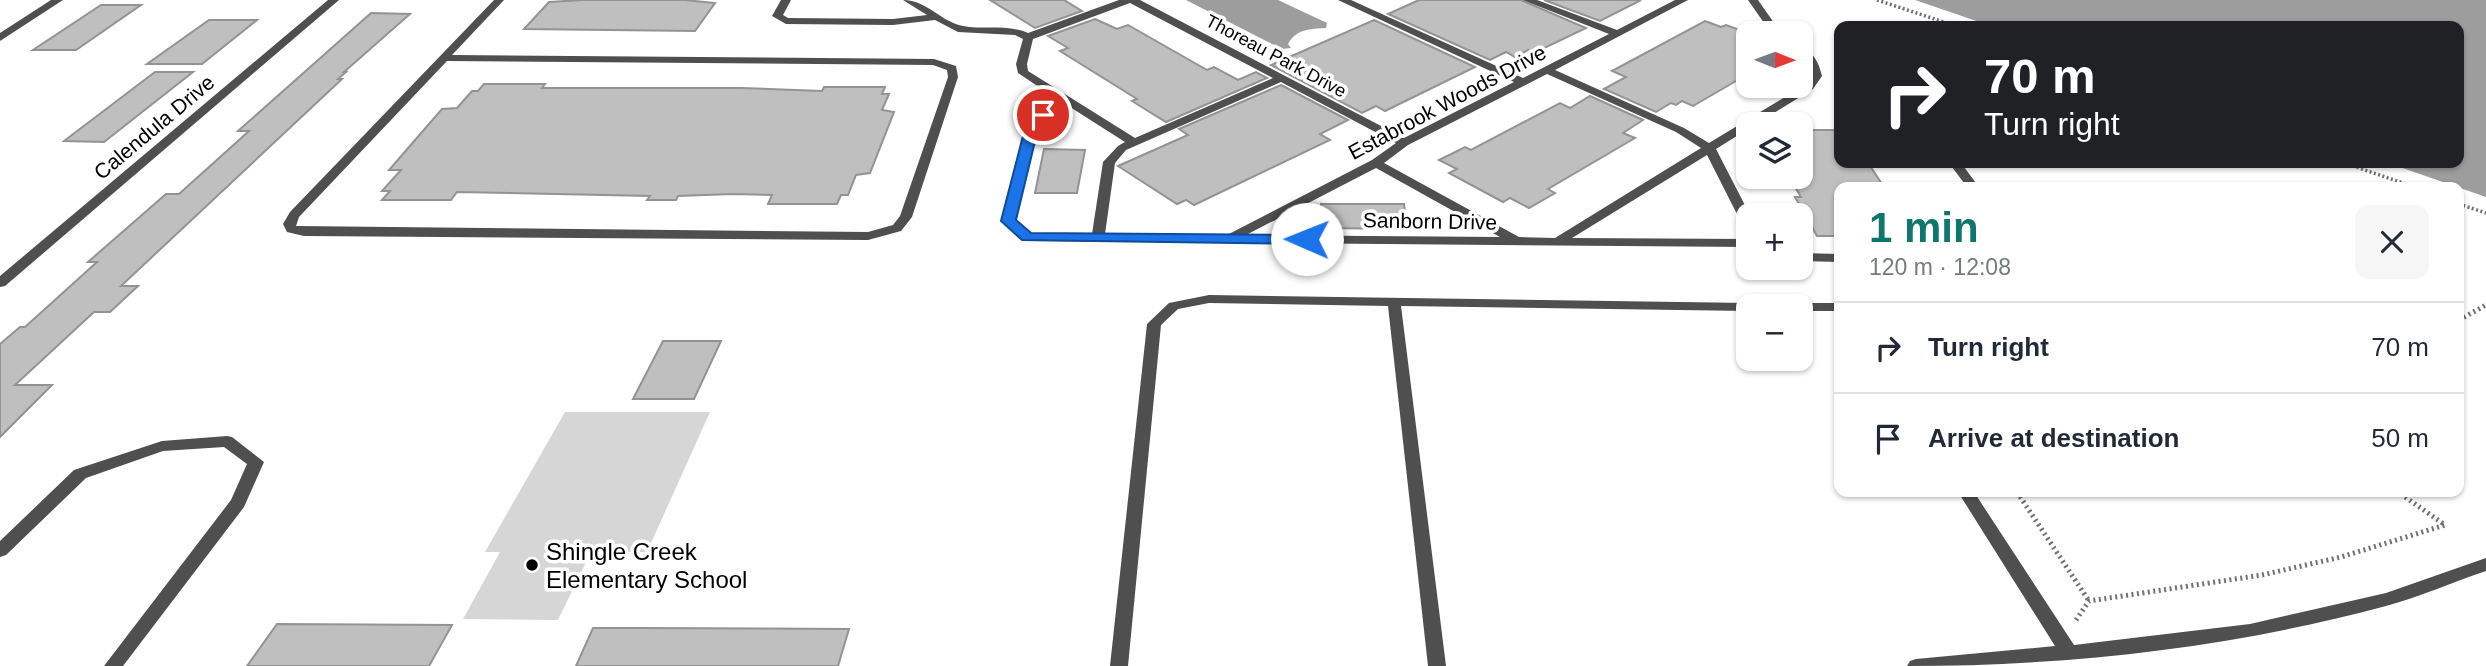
<!DOCTYPE html>
<html lang="en">
<head>
<meta charset="utf-8">
<style>
	body { margin:0; font-family:Arial,sans-serif; background:#f6f6f7; color:#1f2937; height:100vh; display:flex; flex-direction:column; font-size:26px; white-space:nowrap }
	* { box-sizing:border-box; margin:0 }
	p { font-size:23px; color:#747a83 }
	.icon { flex:none; width:38px; height:38px; fill:none; stroke:currentColor; stroke-width:2; stroke-linecap:round; stroke-linejoin:round }
	.map { position:relative; flex:1; overflow:hidden }
	.details { position:absolute; left:1834px; top:182px; width:630px; height:315px; display:flex; flex-direction:column; background:#fff; border-radius:14px; box-shadow:0 2px 5px #0004 }
	.details>* { flex:none }
	.hud { position:absolute; left:1834px; top:21px; width:630px; height:147px; border-radius:14px; box-shadow:0 2px 5px #0004; background:#202124; color:#fff; overflow:hidden }
	.needle { width:46px; rotate:91deg }
	.fabs { position:absolute; left:1736px; top:21px; display:grid; gap:14px }
	.fabs a { display:grid; place-items:center; width:77px; height:77px; border-radius:14px; background:#fff; box-shadow:0 2px 5px #0004; font-size:35px }
	.pin { position:absolute; display:grid; place-items:center; width:60px; height:60px; color:#fff; margin:-30px; border:4px solid #fff; border-radius:50%; box-shadow:0 2px 7px #0007 }
	.me { position:absolute; width:77px; margin:-38px; rotate:271deg; stroke-linejoin:round; filter:drop-shadow(0 0 5px #0008) }
	.turn { display:flex; align-items:center; gap:24px; height:147px; padding:0 35px; font-size:32px }
	.turn .icon { width:91px; height:91px; stroke-width:2.5 }
	.turn b { display:block; font-size:49px; line-height:60px }
	.round { display:grid; place-items:center; flex:none; width:74px; height:74px; border-radius:14px; background:#f6f6f7 }
	.summary { display:flex; align-items:center; justify-content:space-between; height:119px; padding:0 35px }
	h1 { font-size:42px; font-weight:700; line-height:52px; color:#0f766e }
	ul { padding:0; list-style:none }
	li { display:flex; align-items:center; gap:21px; height:91px; padding:0 35px; border-top:2px solid #e0e1e3 }
	li div { flex:1 }
	li b { display:block; font-size:26px }
	li em { font-style:normal }
	.map>svg:first-child { display:block }
	.green { fill:#d6d6d6 }
	.water { fill:#9d9d9d }
	.building { fill:#bfbfbf; stroke:#939393; stroke-width:2 }
	.lines { fill:none; stroke-linecap:round; stroke-linejoin:round }
	.path-far1 { stroke:#717171; stroke-width:3.5; stroke-dasharray:2 2.5; stroke-linecap:butt }
	.path { stroke:#717171; stroke-width:5; stroke-dasharray:2 3.5; stroke-linecap:butt }
	.lane { fill:#4f4f4f; fill-rule:evenodd }
	.street { fill:#4f4f4f; fill-rule:evenodd }
	.route { fill:#1a73e8; stroke:#114b97; stroke-width:2 }
	.poi-dot { fill:#000; stroke:#fff; stroke-width:2.5 }
	.labels { text-anchor:middle; dominant-baseline:central; stroke-width:7; stroke-linejoin:round; paint-order:stroke }
	.far-street-label { font-size:18px; fill:#000; stroke:#fff }
	.street-label { font-size:21px; fill:#000; stroke:#fff }
	.near-poi-label { font-size:24px; fill:#000; stroke:#fff; text-anchor:start }
</style>
</head>
<body>
<div class="map">
<svg width="2486" height="666" viewBox="0 0 2486 666">
	<rect width="100%" height="100%" fill="#fff"/>
	<polygon class="green" points="565,412 710,412 647,552 591,552 558,620 463,619 500,552 485,552"/>
	<g class="water">
		<path d="M1186 0H1278L1327 23 1326 28C1310 29 1296 29 1288 44L1291 48 1282 49Z"/>
		<polygon points="1915,0 2486,0 2486,197 2388,163 2459,163 2459,26 1991,26"/>
	</g>
	<g class="building">
		<polygon points="582,0 685,0 715,3 695,31 524,29 549,2"/>
		<polygon points="990,0 1064,0 1082,11 1035,28"/>
		<polygon points="1419,0 1521,0 1586,28 1534,53 1528,50 1515,57 1506,52 1490,60 1388,14"/>
		<polygon points="1544,0 1641,0 1600,21"/>
		<polygon points="101,5 141,5 76,50 33,50"/>
		<polygon points="371,13 410,14 344,72 346,72 338,79 342,79 121,286 138,286 110,312 94,312 15,385 52,385 0,437 0,344 20,327 25,327 97,262 88,262 166,194 179,194 249,131 238,131"/>
		<polygon points="1095,19 1117,29 1128,25 1207,70 1214,67 1238,80 1256,72 1267,78 1166,122 1132,101 1137,99 1060,51 1068,48 1048,36"/>
		<polygon points="209,20 257,20 202,64 147,64"/>
		<polygon points="1374,20 1475,67 1385,111 1376,106 1362,113 1271,65"/>
		<polygon points="1705,21 1721,27 1726,25 1748,33 1748,74 1693,106 1682,101 1676,105 1671,103 1656,112 1604,89 1626,77 1612,71"/>
		<polygon points="155,72 193,72 104,142 64,141"/>
		<polygon points="484,84 545,84 542,88 742,88 822,91 824,87 885,87 882,94 889,94 882,110 894,112 870,173 856,175 848,195 841,195 837,204 768,204 772,195 732,194 678,196 676,200 647,200 650,196 457,192 451,200 382,200 390,191 382,191 401,170 389,170 442,109 457,108 472,91 478,91"/>
		<polygon points="1281,85 1348,120 1320,134 1330,140 1194,205 1186,200 1177,204 1118,166 1188,135 1179,129"/>
		<polygon points="1590,96 1643,120 1623,133 1635,138 1548,189 1555,193 1529,208 1510,198 1503,202 1449,173 1457,169 1439,160 1465,147 1471,150 1560,103 1570,108"/>
		<polygon points="1801,130 1839,130 1839,163 1868,163 1884,187 1839,187 1839,236 1817,236 1795,197 1801,197 1789,177 1801,177"/>
		<polygon points="1044,149 1085,150 1077,193 1035,193"/>
		<polygon points="1321,204 1404,204 1407,229 1322,228"/>
		<polygon points="663,341 721,341 694,399 633,399"/>
		<polygon points="277,624 452,625 429,666 247,666"/>
		<polygon points="593,628 638,628 849,629 838,666 576,666"/>
	</g>
	<g class="lines">
		<g class="path-far1">
			<polyline points="1877,0 1956,26"/>
			<polyline points="2344,163 2415,187"/>
			<polyline points="2459,204 2486,213"/>
		</g>
		<g class="path">
			<polyline points="2459,320 2486,305"/>
			<polyline points="2017,492 2089,601"/>
			<polyline points="2076,620 2089,601 2262,575 2341,557 2445,525 2398,492"/>
		</g>
		<g class="lane">
			<path d="M494 0H504L452 55 934 59 956 66 958 77 912 217 901 231 868 240 304 236 287 232 283 224 290 212ZM447 61 933 65 947 70 948 77 900 216 893 225 868 232 296 226 299 217Z"/>
			<path d="M781 0H791L783 15 788 18 893 19 927 15 903 0C927 0 941 22 963 26 984 30 1008 24 1028 33L1119 0H1140L1404 138 1514 82 1338 0H1351L1523 78 1609 34 1523 0H1537L1617 30 1675 0H1688L1555 70 1684 128 1709 143 1805 85 1812 76 1809 64 1801 55V46C1813 51 1819 63 1822 76L1813 89 1756 124H1748V129L1716 149 1750 215 1748 228 1742 224 1707 155 1572 238 1748 239V247L1027 241 1022 240 1002 221 1024 132 1039 113 1063 103 1018 73 1016 64 1023 39 1015 35 958 32 935 20 893 25 786 24 772 16ZM1130 3 1273 78 1135 138 1028 71 1027 64 1033 39ZM1547 74 1676 132 1701 148 1555 238 1519 237 1384 163 1408 145ZM1281 82 1396 143 1372 160 1227 235 1105 234 1115 163 1126 150ZM1070 107 1125 142 1118 146 1103 162 1092 234 1030 233 1015 220 1036 132 1047 117ZM1376 168 1500 237 1246 235Z"/>
			<polygon points="1748,0 1758,0 1781,33 1771,33"/>
			<polygon points="1852,22 1859,26 1848,26 1848,23"/>
			<polygon points="1949,163 1961,163 1979,187 1967,187"/>
			<polygon points="1801,253 1839,254 1839,262 1801,261"/>
			<polygon points="1209,295 1748,303 1754,306 1748,306 1748,311 1401,306 1446,666 1428,666 1388,306 1209,303 1178,309 1161,325 1128,666 1110,666 1147,324 1169,303"/>
			<polygon points="1801,303 1839,303 1839,311 1801,311 1801,306 1795,306"/>
			<polygon points="227,436 232,437 264,462 244,507 123,666 104,666 231,500 247,464 224,447 163,451 86,478 6,555 0,557 0,541 74,470 162,441"/>
			<path d="M1958 492H1974L2074 645 2250 624 2386 593 2486 558V571C2453 582 2420 597 2386 606 2230 648 2068 666 1907 666L1910 661 1916 659 2055 646Z"/>
		</g>
		<g class="street">
			<polygon points="51,0 63,0 0,41 0,33"/>
			<polygon points="328,0 339,0 5,286 0,287 0,276"/>
		</g>
	</g>
	<polygon class="route" points="1043,111 1049,115 1037,133 1016,220 1031,233 1307,235 1314,239 1307,244 1022,240 1001,221 1024,132 1038,113"/>
	<circle class="poi-dot" cx="532" cy="565" r="7"/>
	<g class="labels">
		<g class="far-street-label">
			<text transform="translate(1276 56) rotate(28)">Thoreau Park Drive</text>
		</g>
		<g class="street-label">
			<text transform="translate(1447 102) rotate(-28)">Estabrook Woods Drive</text>
			<text transform="translate(154 127) rotate(-40)">Calendula Drive</text>
			<text transform="translate(1430 221) rotate(1)">Sanborn Drive</text>
		</g>
		<g class="near-poi-label">
			<text x="546" y="551">Shingle Creek<tspan x="546" dy="28">Elementary School</tspan></text>
		</g>
	</g>
</svg>
<div class="fabs">
<a><svg class="needle" viewBox="-14 -14 28 28"><path d="M0-13l5 13h-10z" fill="#e53935"/><path d="M0 13l5-13h-10z" fill="#747a83"/></svg></a>
<a><svg class="icon" aria-label="layers" viewBox="0 0 24 24"><path d="M12 4l9 5-9 5-9-5zM3 14l9 5 9-5"/></svg></a>
<a>+</a>
<a>−</a>
</div>
<div class="pin" style="left:1043px;top:115px;background:#d93025"><svg class="icon" aria-label="arrive" viewBox="0 0 24 24"><path d="M6 21V4h12l-3 4 3 4H6"/></svg></div>
<svg class="me" style="left:1307px;top:239px" viewBox="-20 -20 40 40"><circle r="19" fill="#fff"/><path d="M0-13L10 11 0 6-10 11z" fill="#1a73e8"/></svg>
<div class="hud">
<div class="turn"><svg class="icon" aria-label="right" viewBox="0 0 24 24"><path d="M7 20v-9h11M14 6l5 5-5 5"/></svg><div><b>70 m</b>Turn right</div></div>
</div>
<section class="details">
<div class="summary"><div><h1>1 min</h1><p>120 m · 12:08</p></div><a class="round"><svg class="icon" aria-label="close" viewBox="0 0 24 24"><path d="M6 6l12 12M18 6L6 18"/></svg></a></div>
<ul>
<li><svg class="icon" aria-label="right" viewBox="0 0 24 24"><path d="M7 20v-9h11M14 6l5 5-5 5"/></svg><div><b>Turn right</b></div><em>70 m</em></li>
<li><svg class="icon" aria-label="arrive" viewBox="0 0 24 24"><path d="M6 21V4h12l-3 4 3 4H6"/></svg><div><b>Arrive at destination</b></div><em>50 m</em></li>
</ul>
</section>
</div>
</body>
</html>
